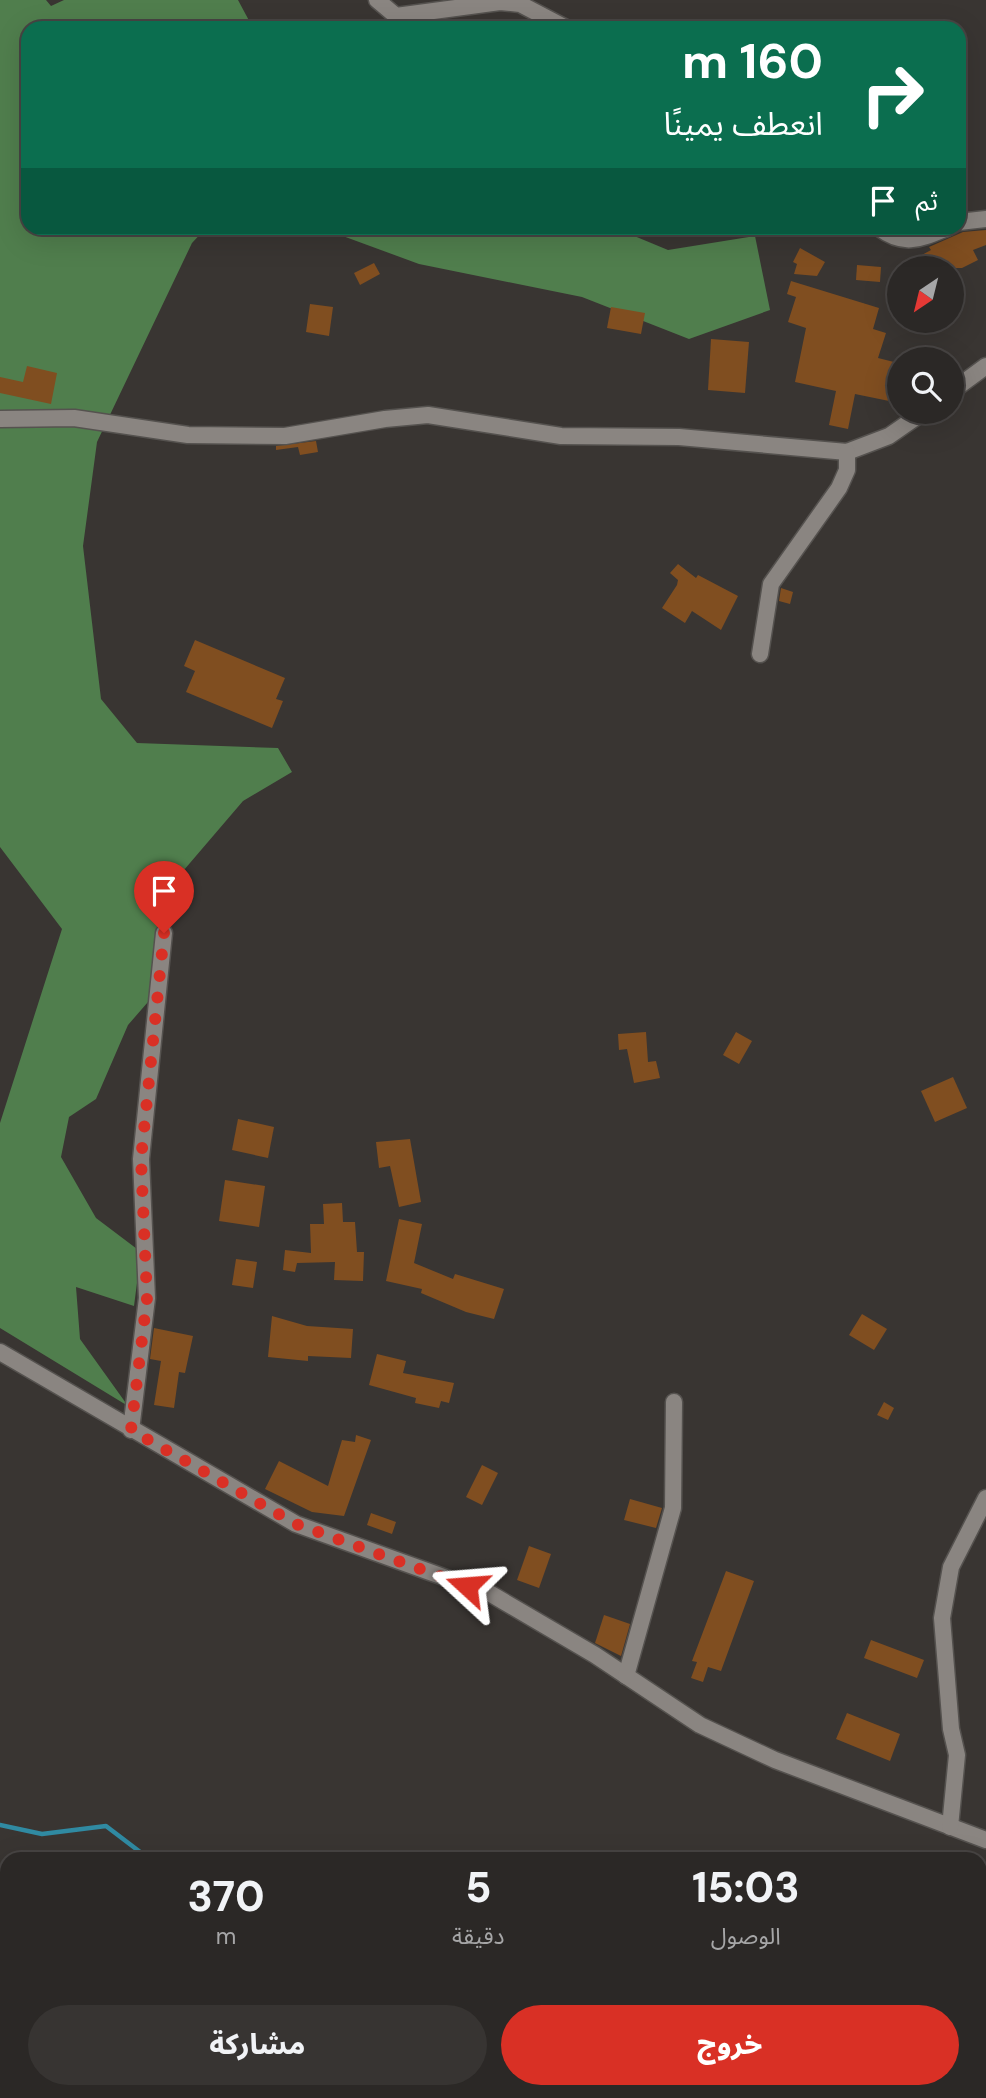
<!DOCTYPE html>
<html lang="ar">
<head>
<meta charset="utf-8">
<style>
	body { margin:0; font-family:"DM Sans","Noto Sans Arabic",sans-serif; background:#373432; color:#f1f3f6; direction:rtl; height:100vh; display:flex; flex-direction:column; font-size:26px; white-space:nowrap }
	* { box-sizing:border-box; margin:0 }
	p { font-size:23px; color:#a6a6a7 }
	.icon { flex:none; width:38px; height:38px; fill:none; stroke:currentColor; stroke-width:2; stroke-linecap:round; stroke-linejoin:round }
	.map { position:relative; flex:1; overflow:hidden; direction:ltr }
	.drawer { position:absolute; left:0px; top:1852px; width:987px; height:247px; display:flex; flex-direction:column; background:#2b2826; border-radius:21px 21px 0 0; box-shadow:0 7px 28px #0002,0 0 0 2px #474443; direction:rtl }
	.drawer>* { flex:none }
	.hud { position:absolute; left:21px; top:21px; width:945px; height:214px; border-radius:21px; box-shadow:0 7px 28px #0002,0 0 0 2px #474443; direction:rtl; background:#0b6e4f; color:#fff; overflow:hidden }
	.needle { width:46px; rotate:215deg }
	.tools { position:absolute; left:887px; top:256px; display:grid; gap:14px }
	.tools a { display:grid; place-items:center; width:77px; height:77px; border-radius:50%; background:#2b2826; box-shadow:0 7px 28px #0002,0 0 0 2px #474443; font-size:35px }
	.pin { position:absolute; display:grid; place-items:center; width:60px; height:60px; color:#fff; margin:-72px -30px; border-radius:50% 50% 50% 0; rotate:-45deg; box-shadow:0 0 7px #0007 }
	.pin .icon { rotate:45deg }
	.me { position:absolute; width:77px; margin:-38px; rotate:289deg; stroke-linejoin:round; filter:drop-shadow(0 0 5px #0008) }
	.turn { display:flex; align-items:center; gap:24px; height:147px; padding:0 28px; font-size:32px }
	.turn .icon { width:91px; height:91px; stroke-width:2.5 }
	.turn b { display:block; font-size:49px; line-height:60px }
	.then { display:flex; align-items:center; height:66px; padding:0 28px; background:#0003; gap:14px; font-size:26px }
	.eta { display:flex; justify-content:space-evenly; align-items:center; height:119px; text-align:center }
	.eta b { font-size:42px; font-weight:800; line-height:49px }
	.action { display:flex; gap:14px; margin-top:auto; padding:14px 28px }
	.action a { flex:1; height:80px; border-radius:42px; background:#d93025; color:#fff; font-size:28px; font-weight:800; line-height:80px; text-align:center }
	.action a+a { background:#373432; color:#f1f3f6 }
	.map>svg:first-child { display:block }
	.forest { fill:#507e4d }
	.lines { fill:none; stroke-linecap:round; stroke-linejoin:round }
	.stream { stroke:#308aa2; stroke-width:4.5 }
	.building { fill:#804e20 }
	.minor-casing { stroke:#55524f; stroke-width:19 }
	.minor { stroke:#8a8581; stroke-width:16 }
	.route { stroke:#d93025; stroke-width:12; stroke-dasharray:0 21.6 }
</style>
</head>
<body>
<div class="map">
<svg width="986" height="2098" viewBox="0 0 986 2098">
	<rect width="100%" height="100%" fill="#393532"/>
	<g class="forest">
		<polygon points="0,0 46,0 51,6 64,0 238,0 253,28 28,28 28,228 206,228 192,243 97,442 83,546 101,699 137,743 278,748 292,772 243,801 172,884 161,987 128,1025 96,1099 69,1117 61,1157 96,1218 141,1252 134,1306 76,1287 80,1339 128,1406 0,1328 0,1123 62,929 0,847"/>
		<polygon points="321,228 615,228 668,250 755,236 770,310 689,339 582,297 419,264"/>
	</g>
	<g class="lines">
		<g class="stream">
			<polyline points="0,1825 42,1834 106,1826 148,1858"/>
			<polyline points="980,2083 986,2084"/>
		</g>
	</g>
	<g class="building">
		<polygon points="986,230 986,245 973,250 978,260 962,268 898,268 931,250 929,247 963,232"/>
		<polygon points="800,248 825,262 817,276 794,274 797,264 793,262"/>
		<polygon points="374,263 380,274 360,285 354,273"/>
		<polygon points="857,265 881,267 880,282 856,280"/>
		<polygon points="791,281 879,308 873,329 886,333 878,358 894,362 889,382 898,383 894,402 855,394 848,429 829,425 836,391 795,382 806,328 788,322 796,297 787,294"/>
		<polygon points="310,304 333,307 329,336 306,332"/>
		<polygon points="611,307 645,313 641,334 607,328"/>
		<polygon points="711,339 749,342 745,393 708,390"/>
		<polygon points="27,366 57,373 51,404 0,393 0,377 23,382"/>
		<polygon points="316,441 318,452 300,455 298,447 276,450 276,446"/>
		<polygon points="678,564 696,578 698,575 738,596 721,630 692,611 685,623 662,608 677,585 678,580 670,573"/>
		<polygon points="781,588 793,592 790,604 779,601"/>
		<polygon points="195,640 285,678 276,699 283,701 272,728 186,692 195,671 184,666"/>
		<polygon points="646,1032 648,1062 656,1061 660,1078 634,1083 627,1049 619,1050 618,1034"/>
		<polygon points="736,1032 752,1041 739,1064 723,1055"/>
		<polygon points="953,1077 967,1108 935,1122 921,1091"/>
		<polygon points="238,1119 274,1127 268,1158 232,1150"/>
		<polygon points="410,1139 421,1202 399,1207 390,1166 379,1168 376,1142"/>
		<polygon points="225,1180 265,1186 259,1227 219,1221"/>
		<polygon points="342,1203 343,1222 355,1222 357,1252 364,1252 363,1281 334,1280 335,1262 297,1263 295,1272 283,1270 285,1250 311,1253 310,1224 324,1224 323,1204"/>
		<polygon points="399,1219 422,1224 414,1263 453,1279 455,1274 504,1289 494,1319 466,1312 421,1293 422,1289 386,1281"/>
		<polygon points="236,1259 257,1262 253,1288 232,1285"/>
		<polygon points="862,1314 887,1329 874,1350 849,1335"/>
		<polygon points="272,1316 307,1326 353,1329 351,1358 308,1356 308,1361 268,1357"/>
		<polygon points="154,1328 193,1336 185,1373 179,1372 174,1408 154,1405 161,1361 150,1359"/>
		<polygon points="377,1354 406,1361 403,1373 454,1383 449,1403 441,1401 439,1408 415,1403 416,1398 369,1385"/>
		<polygon points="884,1402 894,1408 888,1420 877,1415"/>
		<polygon points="356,1435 371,1440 344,1516 312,1512 265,1489 279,1461 328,1486 342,1440 355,1442"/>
		<polygon points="482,1465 498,1473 482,1505 466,1497"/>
		<polygon points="630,1499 662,1508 656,1528 624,1520"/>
		<polygon points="371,1513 396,1522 392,1534 367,1525"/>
		<polygon points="529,1546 551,1554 539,1588 517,1580"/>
		<polygon points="726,1571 754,1581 721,1671 708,1667 703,1682 691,1678 697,1662 692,1661"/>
		<polygon points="604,1615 630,1624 621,1656 595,1643"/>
		<polygon points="871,1640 924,1660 917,1678 864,1658"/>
		<polygon points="847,1713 900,1734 890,1761 836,1739"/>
	</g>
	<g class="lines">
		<defs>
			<g id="minor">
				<polyline points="377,0 396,16 500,2 520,4 566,28"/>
				<polyline points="959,222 986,219"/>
				<path d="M879 228C904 247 920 239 947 228"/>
				<polyline points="952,391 986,366"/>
				<polyline points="0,419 74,418 188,435 285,436 385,419 428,415 561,436 679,437 847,452 889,436 925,411"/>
				<polyline points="760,654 771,584 839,488 847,470 847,452"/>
				<polyline points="0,1352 296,1524 491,1594 595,1655 700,1725 775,1760 986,1840"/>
				<polyline points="131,1430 147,1298 141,1159 164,933"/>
				<polyline points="626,1676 673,1508 674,1402"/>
				<polyline points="950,1827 957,1755 951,1729 942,1618 951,1567 986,1498"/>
				<polyline points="0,1973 7,1976"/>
				<polyline points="309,2091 332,2098"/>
			</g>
		</defs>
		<use href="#minor" class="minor-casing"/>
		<use href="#minor" class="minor"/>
	</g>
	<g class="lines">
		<polyline class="route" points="164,933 141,1159 147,1298 131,1430 296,1524 467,1586"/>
	</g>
</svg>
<div class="tools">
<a><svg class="needle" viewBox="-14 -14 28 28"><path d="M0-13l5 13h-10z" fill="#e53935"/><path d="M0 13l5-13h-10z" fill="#a6a6a7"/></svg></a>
<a><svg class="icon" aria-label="search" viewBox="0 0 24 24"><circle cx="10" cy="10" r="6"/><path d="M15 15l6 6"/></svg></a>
</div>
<div class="pin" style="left:164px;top:933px;background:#d93025"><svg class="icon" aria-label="arrive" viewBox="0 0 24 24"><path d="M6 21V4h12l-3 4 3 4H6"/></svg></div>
<svg class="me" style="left:467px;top:1586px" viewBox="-20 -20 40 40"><path d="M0-17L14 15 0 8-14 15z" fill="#d93025" stroke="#fff" stroke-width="4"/></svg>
<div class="hud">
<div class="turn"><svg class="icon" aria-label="right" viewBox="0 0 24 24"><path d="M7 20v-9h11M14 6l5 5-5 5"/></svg><div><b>160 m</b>انعطف يمينًا</div></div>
<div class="then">ثم<svg class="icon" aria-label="arrive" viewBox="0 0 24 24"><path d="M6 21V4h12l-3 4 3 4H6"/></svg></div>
</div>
<section class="drawer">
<div class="eta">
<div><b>15:03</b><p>الوصول</p></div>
<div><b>5</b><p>دقيقة</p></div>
<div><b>370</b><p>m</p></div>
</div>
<div class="action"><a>خروج</a><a>مشاركة</a></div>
</section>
</div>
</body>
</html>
